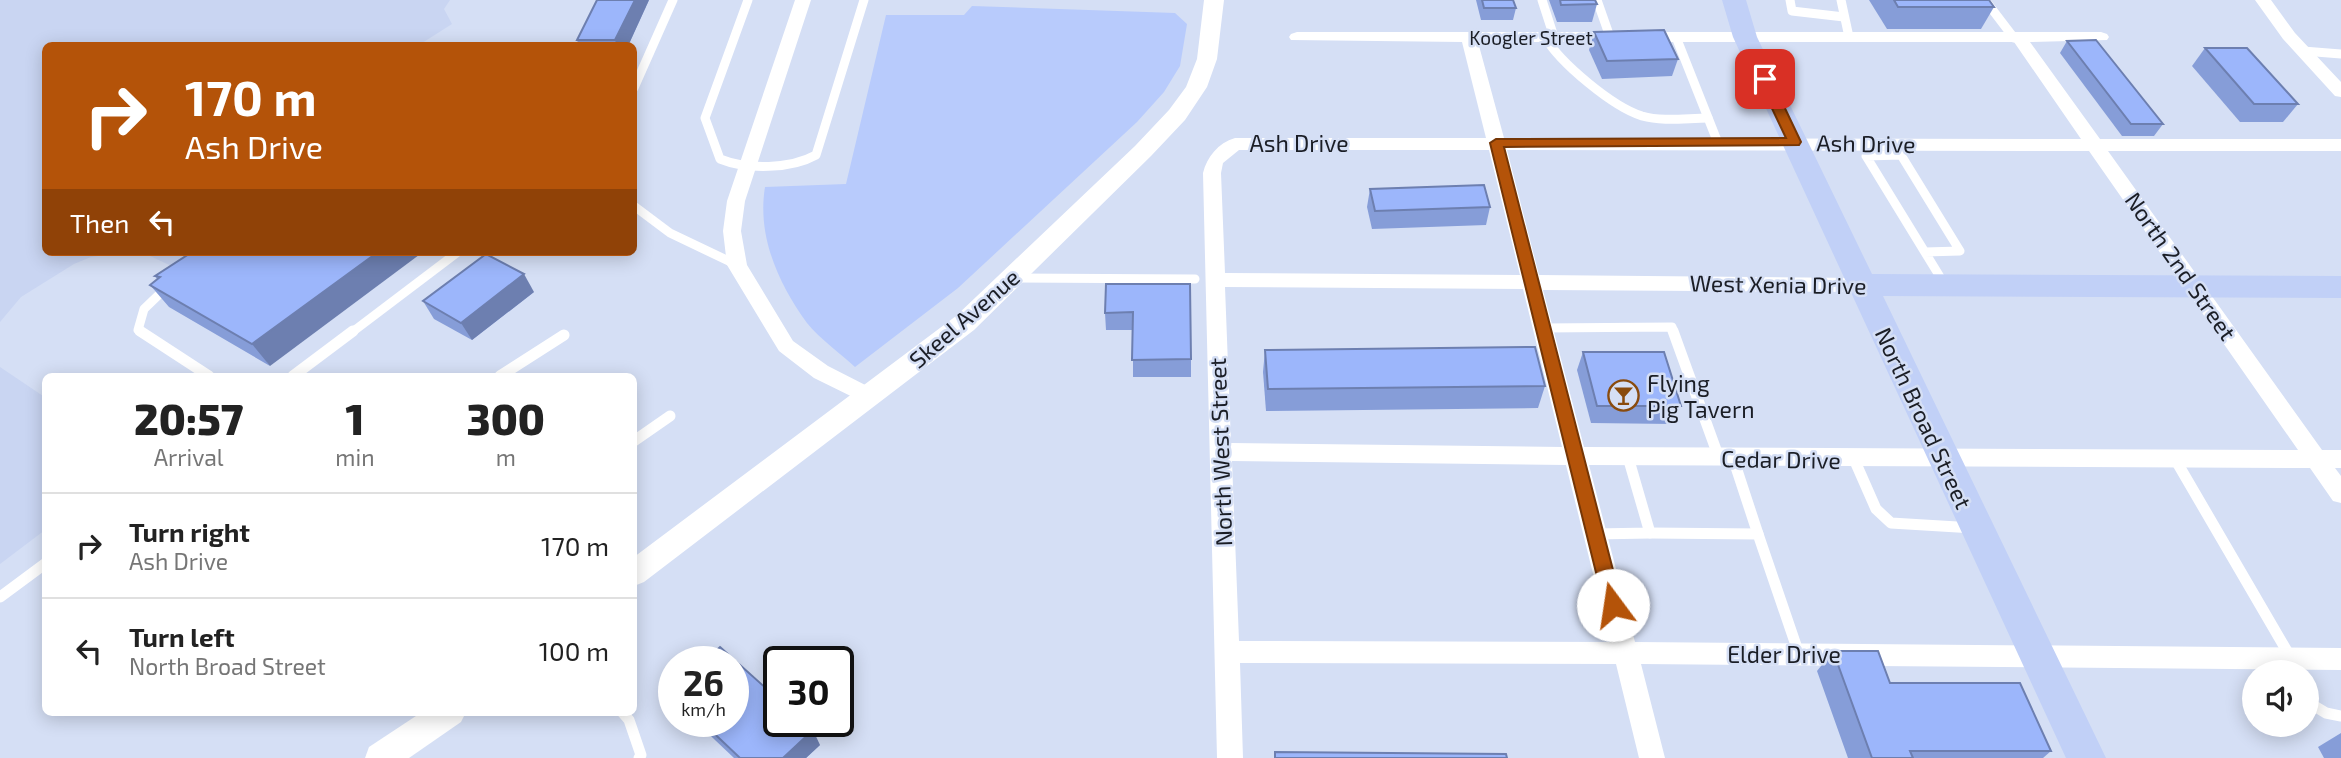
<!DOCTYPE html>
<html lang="en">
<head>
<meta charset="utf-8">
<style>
	body { margin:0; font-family:"Exo 2",sans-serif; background:#f2f2f2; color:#222; height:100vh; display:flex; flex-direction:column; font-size:26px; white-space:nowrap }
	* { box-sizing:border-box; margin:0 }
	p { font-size:23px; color:#767676 }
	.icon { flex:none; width:38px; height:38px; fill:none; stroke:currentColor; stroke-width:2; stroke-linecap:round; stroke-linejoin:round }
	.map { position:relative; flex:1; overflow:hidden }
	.drawer { position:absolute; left:42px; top:373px; width:595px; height:343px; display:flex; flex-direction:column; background:#fff; border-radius:10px; box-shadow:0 4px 18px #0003 }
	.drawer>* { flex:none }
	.top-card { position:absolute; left:42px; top:42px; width:595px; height:214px; border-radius:10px; box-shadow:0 4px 18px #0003; background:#b45309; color:#fff; overflow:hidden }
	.tools { position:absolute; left:2242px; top:660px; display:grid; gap:14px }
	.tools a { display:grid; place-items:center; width:77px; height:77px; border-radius:50%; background:#fff; box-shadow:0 4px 18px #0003; font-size:35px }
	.speed { position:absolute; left:658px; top:646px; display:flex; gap:14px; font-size:35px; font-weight:700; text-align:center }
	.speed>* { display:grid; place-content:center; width:91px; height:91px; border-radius:50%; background:#fff; box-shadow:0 4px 18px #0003; line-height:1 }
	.speed small { font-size:18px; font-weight:400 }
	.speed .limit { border:4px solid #111; border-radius:10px; background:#fff; color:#111 }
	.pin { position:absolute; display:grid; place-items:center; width:60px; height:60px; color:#fff; margin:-30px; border-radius:14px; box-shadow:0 4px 10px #0006 }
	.me { position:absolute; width:77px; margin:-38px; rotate:346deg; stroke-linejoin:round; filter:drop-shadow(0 0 5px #0008) }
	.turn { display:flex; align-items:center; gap:24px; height:147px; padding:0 28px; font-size:32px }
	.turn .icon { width:91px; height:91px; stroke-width:2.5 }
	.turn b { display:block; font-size:49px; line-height:60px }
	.then { display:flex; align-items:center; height:66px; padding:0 28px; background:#0003; gap:14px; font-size:26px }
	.eta { display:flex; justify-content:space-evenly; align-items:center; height:119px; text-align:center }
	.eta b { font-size:42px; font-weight:800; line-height:49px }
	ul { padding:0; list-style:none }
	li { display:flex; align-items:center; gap:21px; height:105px; padding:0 28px; border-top:2px solid #e0e0e0 }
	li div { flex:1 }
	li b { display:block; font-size:26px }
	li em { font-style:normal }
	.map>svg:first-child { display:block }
	.built { fill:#c9d5f2 }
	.green { fill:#b8cbfc }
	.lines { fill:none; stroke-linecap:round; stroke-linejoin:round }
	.service-far1 { stroke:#fff; stroke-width:9 }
	.service { stroke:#fff; stroke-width:11 }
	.minor { fill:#fff; fill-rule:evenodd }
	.tertiary { fill:#fff; fill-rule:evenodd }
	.primary { fill:#c1d0f7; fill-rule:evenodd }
	.wall { fill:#869dd8 }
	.shaded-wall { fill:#6d7fb0 }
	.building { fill:#9cb6fb; stroke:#6d7fb0; stroke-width:2 }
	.route { fill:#b45309; stroke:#753606; stroke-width:2 }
	.labels { text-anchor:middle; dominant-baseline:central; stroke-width:5; stroke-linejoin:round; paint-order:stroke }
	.far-street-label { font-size:19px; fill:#1b1e26; stroke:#d5dff5 }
	.street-label { font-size:23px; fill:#1b1e26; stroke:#d5dff5 }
	.poi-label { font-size:23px; fill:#1b1e26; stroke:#d5dff5; text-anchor:start }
</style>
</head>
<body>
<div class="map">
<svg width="2341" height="758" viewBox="0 0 2341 758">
	<rect width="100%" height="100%" fill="#d5dff5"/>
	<g class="built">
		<polygon points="0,0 450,0 444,9 452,24 419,45 46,46 46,252 245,252 201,280 148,255 126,252 91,257 74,264 21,297 0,322"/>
		<polygon points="0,367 46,398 45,530 0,564"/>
	</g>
	<path class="green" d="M972 6 1175 13 1187 24 1180 66 1164 92 1137 122 958 288 855 367C840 353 820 339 807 323 778 283 757 236 765 187L846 184 886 15H964Z"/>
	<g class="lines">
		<g class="service-far1">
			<path d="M748 0 705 118 720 159C747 170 791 169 816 155L864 0"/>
			<polyline points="1542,0 1554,37"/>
			<polyline points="1597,0 1610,37"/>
			<polyline points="1790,0 1792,11 1844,17"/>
			<polyline points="1841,0 1849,37"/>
			<polyline points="1985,0 2014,38"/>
			<path d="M1545 37C1560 63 1613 107 1642 116 1663 122 1687 118 1708 118"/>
			<polyline points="1676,37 1718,143"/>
			<polyline points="2303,51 2341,54"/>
			<polyline points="634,88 673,0"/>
			<polyline points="634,206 670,233 737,265"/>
			<polyline points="1925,252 1960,251 1901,155 1866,156 1945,285"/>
			<polyline points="1012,278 1195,279"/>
			<polyline points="1543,328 1672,327 1674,333"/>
			<polyline points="142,333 138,330 144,309 169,285"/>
			<polyline points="351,333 458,252"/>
		</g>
		<g class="service">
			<polyline points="140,331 209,376"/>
			<polyline points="1673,331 1719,458"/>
			<polyline points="293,376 353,331"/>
			<polyline points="500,376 564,335"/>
			<polyline points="634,441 670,416"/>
			<polyline points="1733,458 1758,534"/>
			<polyline points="1854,459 1876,509 1891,523 1974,528"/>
			<polyline points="2175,459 2291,658"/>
			<polyline points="1650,533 1758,534 1799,654"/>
			<polyline points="1595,534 1650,533 1628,457"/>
			<polyline points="0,597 46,563"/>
			<polyline points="2306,701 2326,713 2341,716"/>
			<polyline points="622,712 629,720 641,755 639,758"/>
		</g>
		<g class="minor">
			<polygon points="795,0 811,0 745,201 741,231 747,265 793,341 828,366 877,391 880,397 877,403 869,405 814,378 779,351 727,265 723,231 727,201"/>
			<polygon points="2255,0 2271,0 2295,33 2341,82 2341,97 2335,96 2283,39"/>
			<path d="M1297 32H2101L2107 34 2109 37 2107 40 2030 42 2100 139H2341V151H2108L2322 450H2341V468H2335L2341 476V503L2333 501 2310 468 1589 465 1635 642 2341 648V670L1641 664 1665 758H1639L1616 664 1240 663 1243 758H1217L1203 173C1207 157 1218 143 1235 138H1486L1462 42 1291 40 1289 37 1291 34ZM1478 42H2014L2081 139 1504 138ZM1239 150H1489L1520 275 1225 273 1221 173 1223 163ZM1507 150 2089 151 2298 450 1584 447 1543 290 1862 292 1869 290 1872 285 1869 280 1862 278 1539 275ZM1225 287 1523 289 1562 447 1231 443ZM1232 461 1566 465 1610 642 1239 641Z"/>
		</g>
		<g class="tertiary">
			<polygon points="1204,0 1224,0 1217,59 1207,87 1185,120 1151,156 974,330 644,582 634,586 634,557 956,316 1135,146 1169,110 1186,87 1197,59"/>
			<polygon points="422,712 466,712 461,722 409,758 365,758 369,747"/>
		</g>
		<polygon class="primary" points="1722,0 1746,0 1757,37 1872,274 2341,276 2341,298 1883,296 2106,758 2066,758 1733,37"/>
	</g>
	<g class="wall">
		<polygon points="649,0 628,46 579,46 577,40"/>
		<polygon points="1476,0 1513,0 1516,8 1513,20 1481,20"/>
		<polygon points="1549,0 1595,0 1597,4 1592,22 1557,22"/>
		<polygon points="1869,0 1989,0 1994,7 1981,29 1887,29"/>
		<polygon points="1594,32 1678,59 1672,76 1602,79 1589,50"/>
		<polygon points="2067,41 2163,124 2154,136 2122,136 2060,53"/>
		<polygon points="2205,48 2298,104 2283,122 2240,122 2192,66"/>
		<polygon points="1370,189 1490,207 1486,225 1372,229 1367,207"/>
		<polygon points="192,252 270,366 169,307 150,285 157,279 155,276"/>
		<polygon points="1106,284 1191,359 1191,377 1133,377 1133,330 1106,330 1105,313"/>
		<polygon points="534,292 472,340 434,319 423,301"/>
		<polygon points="1265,350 1545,386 1538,408 1266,411 1263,372"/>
		<polygon points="1583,352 1681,406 1672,424 1591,423 1577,370"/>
		<polygon points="1833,651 1890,683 2051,751 2043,758 1848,758 1817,671"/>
		<polygon points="695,721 733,721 820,745 806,758 734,758"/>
		<polygon points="2341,733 2341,758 2324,758 2318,747"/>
	</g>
	<g class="shaded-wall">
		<polygon points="635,0 649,0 628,46 617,46 615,40"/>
		<polygon points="378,252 423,252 270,366 252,344"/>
		<polygon points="524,274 534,292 472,340 461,323"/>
		<polygon points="813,730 820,745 806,758 783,758"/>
	</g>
	<g class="building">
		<polygon points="597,0 635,0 615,40 577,40"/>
		<polygon points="1482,0 1513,0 1516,8 1484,8"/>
		<polygon points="1560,0 1595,0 1597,4 1561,5"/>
		<polygon points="1894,0 1989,0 1994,7 1898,7"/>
		<polygon points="1664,30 1678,59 1607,61 1594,32"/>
		<polygon points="2096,40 2163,124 2131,124 2067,41"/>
		<polygon points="2205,48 2247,48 2298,104 2254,104"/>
		<polygon points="1484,185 1490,207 1375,211 1370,189"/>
		<polygon points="192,252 378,252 252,344 150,285 160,277 155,276"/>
		<polygon points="486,254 524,274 461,323 423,301"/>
		<polygon points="1106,284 1190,284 1191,359 1132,360 1133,312 1105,313"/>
		<polygon points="1535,347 1545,386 1268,389 1265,350"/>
		<polygon points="1583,352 1664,352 1681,406 1597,406"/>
		<polygon points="720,647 779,700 779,721 803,721 813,730 783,758 740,758 701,721 733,721 733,662 704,662"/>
		<polygon points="1833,651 1878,651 1890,683 2020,683 2051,751 1910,751 1913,758 1872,758"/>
		<polygon points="674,687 674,695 669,691"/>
		<polygon points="1275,752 1506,754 1507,758 1275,758"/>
	</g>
	<polygon class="route" points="1765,75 1771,79 1801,142 1799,145 1504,147 1622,605 1620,611 1613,613 1607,611 1604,605 1490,143 1496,139 1786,138 1758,79"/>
	<defs>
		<symbol id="bar-ring" viewBox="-11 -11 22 22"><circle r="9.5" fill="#d5dff5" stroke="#894b0e" stroke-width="1.5"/><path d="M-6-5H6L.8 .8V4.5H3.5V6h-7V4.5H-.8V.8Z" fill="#894b0e"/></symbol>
	</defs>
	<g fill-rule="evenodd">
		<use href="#bar-ring" x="1606" y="378" width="35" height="35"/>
	</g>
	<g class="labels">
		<g class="far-street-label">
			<text x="1531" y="37">Koogler Street</text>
		</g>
		<g class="street-label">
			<text x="1299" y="143">Ash Drive</text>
			<text transform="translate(1866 143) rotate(1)">Ash Drive</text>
			<text transform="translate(2181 266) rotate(55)">North 2nd Street</text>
			<text transform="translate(1778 284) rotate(1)">West Xenia Drive</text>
			<text transform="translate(964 318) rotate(-41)">Skeel Avenue</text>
			<text transform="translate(1924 418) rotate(65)">North Broad Street</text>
			<text transform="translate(1220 452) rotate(-92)">North West Street</text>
			<text transform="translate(1781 459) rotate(1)">Cedar Drive</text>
			<text x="1784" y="654">Elder Drive</text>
		</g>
		<g class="poi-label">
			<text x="1647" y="383">Flying<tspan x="1647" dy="26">Pig Tavern</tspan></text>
		</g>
	</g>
</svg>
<div class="tools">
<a><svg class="icon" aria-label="sound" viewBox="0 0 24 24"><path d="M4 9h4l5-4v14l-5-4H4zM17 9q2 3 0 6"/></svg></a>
</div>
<div class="speed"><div>26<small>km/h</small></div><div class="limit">30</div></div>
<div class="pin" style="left:1765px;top:79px;background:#d93025"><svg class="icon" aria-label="arrive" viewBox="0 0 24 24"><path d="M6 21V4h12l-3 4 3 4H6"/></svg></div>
<svg class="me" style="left:1613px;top:605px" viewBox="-20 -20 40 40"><circle r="19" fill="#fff"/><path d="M0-13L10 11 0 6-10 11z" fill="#b45309"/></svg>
<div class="top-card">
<div class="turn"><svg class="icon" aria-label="right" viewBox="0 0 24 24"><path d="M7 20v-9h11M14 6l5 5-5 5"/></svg><div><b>170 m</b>Ash Drive</div></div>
<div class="then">Then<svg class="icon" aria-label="left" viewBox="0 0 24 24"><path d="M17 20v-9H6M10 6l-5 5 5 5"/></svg></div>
</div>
<section class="drawer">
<div class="eta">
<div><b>20:57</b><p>Arrival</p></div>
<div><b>1</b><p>min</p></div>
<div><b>300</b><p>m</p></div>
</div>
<ul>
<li><svg class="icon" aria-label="right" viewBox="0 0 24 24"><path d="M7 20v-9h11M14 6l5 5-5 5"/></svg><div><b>Turn right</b><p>Ash Drive</p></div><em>170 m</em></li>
<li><svg class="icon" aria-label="left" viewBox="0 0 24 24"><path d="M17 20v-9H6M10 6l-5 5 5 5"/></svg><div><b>Turn left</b><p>North Broad Street</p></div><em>100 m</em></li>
</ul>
</section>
</div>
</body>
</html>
